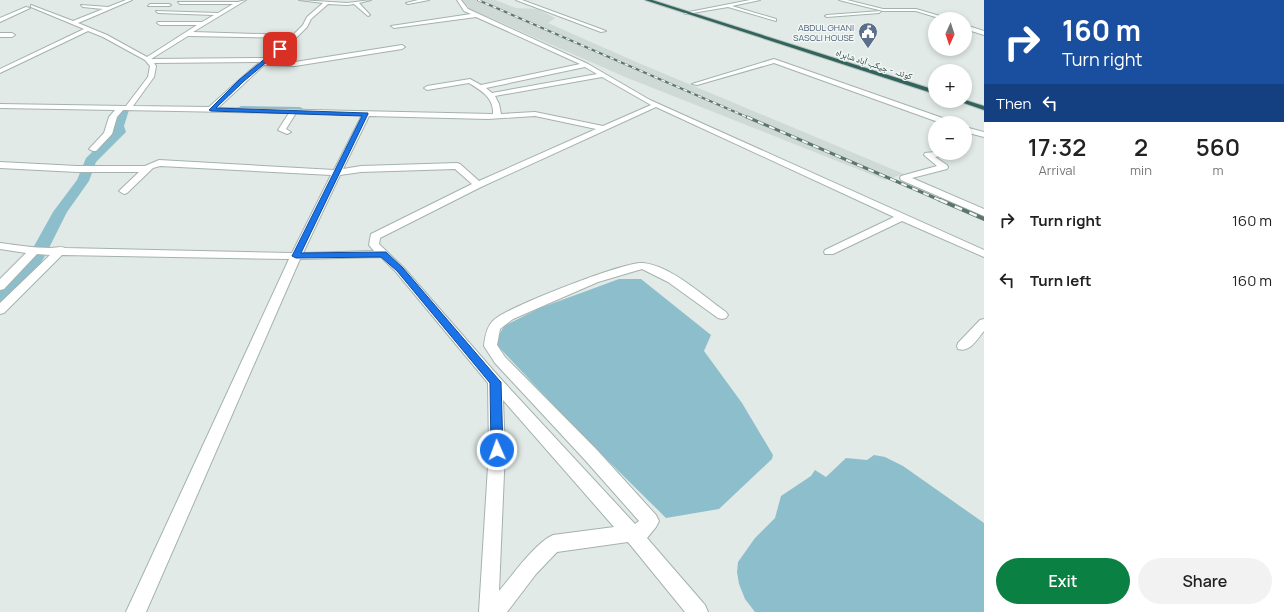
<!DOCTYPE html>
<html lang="en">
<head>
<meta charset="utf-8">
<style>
	body { margin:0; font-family:Manrope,"Noto Naskh Arabic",sans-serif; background:#f2f2f2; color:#222; height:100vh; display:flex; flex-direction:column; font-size:15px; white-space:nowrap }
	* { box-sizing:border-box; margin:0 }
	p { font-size:13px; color:#767676 }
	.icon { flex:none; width:22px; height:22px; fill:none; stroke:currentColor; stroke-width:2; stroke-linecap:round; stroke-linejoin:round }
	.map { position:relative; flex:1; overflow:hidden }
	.sheet { display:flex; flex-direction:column; background:#fff; width:300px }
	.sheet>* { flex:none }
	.banner { background:#1a4fa0; color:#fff; overflow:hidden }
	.needle { width:26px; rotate:183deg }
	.fabs { position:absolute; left:928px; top:12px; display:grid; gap:8px }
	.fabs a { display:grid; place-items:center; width:44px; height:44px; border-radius:50%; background:#fff; box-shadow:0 2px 6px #0003; font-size:20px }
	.pin { position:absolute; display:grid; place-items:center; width:34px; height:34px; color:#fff; margin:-17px; border-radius:8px; box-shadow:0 2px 6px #0006 }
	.me { position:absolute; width:44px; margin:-22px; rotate:358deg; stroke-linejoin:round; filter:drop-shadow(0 0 3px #0008) }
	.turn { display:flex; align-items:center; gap:14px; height:84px; padding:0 12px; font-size:18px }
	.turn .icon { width:52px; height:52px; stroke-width:2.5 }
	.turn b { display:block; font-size:28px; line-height:34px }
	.then { display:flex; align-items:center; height:38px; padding:0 12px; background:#0003; gap:8px; font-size:15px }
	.eta { display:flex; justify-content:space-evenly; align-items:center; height:68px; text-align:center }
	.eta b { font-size:24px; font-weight:600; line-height:28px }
	.cta { display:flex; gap:8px; margin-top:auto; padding:8px 12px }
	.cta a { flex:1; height:46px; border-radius:24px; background:#0b8043; color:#fff; font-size:16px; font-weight:600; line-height:46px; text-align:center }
	.cta a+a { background:#f2f2f2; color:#222 }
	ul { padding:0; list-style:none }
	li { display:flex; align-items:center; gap:12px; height:60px; padding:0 12px }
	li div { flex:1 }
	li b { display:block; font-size:15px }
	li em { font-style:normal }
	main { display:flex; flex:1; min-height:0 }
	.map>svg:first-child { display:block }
	.built { fill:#cfdad6 }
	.water { fill:#8dbecc }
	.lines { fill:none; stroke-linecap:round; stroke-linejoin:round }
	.canal { fill:#8dbecc; fill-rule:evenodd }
	.minor-casing { stroke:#a4b2ae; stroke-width:2 }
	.highway-casing { stroke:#bdc4c2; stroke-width:2 }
	.minor { fill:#fff; fill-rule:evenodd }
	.highway { fill:#31645d; fill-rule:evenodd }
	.rail-far2-casing { stroke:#5d7570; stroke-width:2 }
	.rail-far1-casing { stroke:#5d7570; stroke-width:3 }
	.rail-casing { stroke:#5d7570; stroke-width:4 }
	.rail-far2 { stroke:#f1f7f5; stroke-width:1.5; stroke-dasharray:4; stroke-linecap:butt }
	.rail-far1 { stroke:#f1f7f5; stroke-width:2; stroke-dasharray:6; stroke-linecap:butt }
	.rail { stroke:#f1f7f5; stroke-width:2.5; stroke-dasharray:8; stroke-linecap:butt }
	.route { fill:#1a73e8; stroke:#114b97 }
	.labels { text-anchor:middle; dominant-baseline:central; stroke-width:3; stroke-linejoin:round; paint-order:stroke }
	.far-service-label { font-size:9px; fill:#4e5e75; stroke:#f1f7f5; text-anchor:end }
	.far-street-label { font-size:9px; fill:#233a35; stroke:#f1f7f5 }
</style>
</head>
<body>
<main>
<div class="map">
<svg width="984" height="612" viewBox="0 0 984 612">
	<rect width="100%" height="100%" fill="#e1eae7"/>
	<polygon class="built" points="462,0 495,0 516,8 537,9 555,18 548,23 634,61 904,174 885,180 625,77 470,9"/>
	<g class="water">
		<polygon points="619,279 641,279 711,335 704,351 742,403 773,455 772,459 719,509 666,518 573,426 495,343 504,326 540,308"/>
		<polygon points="874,455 885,457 903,466 984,523 984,612 755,612 745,599 739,584 737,572 738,562 755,538 775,518 781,496 811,476 815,470 826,477 846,458 867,460"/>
	</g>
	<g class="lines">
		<g class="canal">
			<polygon points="241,106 300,107 305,110 300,113 237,111 236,109"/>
			<polygon points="124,107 129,110 124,126 126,132 96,162 89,181 67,212 49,248 46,251 41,252 45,256 40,264 6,301 0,302 0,287 28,259 32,253 37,251 33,248 53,212 77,180 86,158 114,131 114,126 119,110"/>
		</g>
		<defs>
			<g id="minor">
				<path d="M126 0H132L78 23 107 35 147 57 197 25H160L157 23 158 22H202L214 15 158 13 156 11 218 13 233 4H180L178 2H238L246 0 193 32 293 35 303 25 307 17 323 3 299 0 347 3 371 0 359 3 370 15 368 16 354 4 347 5 328 4 311 19 307 27 296 38 269 61 295 62 402 45 405 47 402 49 295 66 264 65 218 108 493 114C494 98 482 91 469 83L427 90 424 88 427 86 470 79 481 85 580 64 476 17 394 28 391 26 471 14 464 11 457 0H461L468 9 588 64 650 100 984 250V257L902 221 833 254H825L824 252 825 250 894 217 656 107 481 187 380 238 379 244 404 268 500 378 635 524 639 521 585 460 495 363 484 346C485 336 487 325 495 319 511 306 625 261 643 263 672 266 703 296 726 312L728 315 726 318 722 319 718 318 668 282 642 269 598 282 513 319 500 329 497 345 505 357 597 450 656 515 659 521 656 527 647 538 705 605 708 612H685L628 542 557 552 536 574 507 612H479L489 450 488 383 396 272 381 257 300 259 146 612H126L289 259 62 255 4 313 0 314V303L50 255 37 254 4 289 0 290V279L26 253 0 249V243C17 245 33 248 50 248 56 248 61 246 65 248L292 253 331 175 160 166 153 168 127 193 124 194 119 191 139 172H77L0 168V162L77 166H145L159 160 334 170 362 115 296 113 286 129 291 132 287 134 278 130 289 113 123 110 117 117 112 134 96 151H93L89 149 104 133 109 117 115 110 0 108V104L126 106 148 77 150 66 145 60 103 37 88 31 2 72 0 73V69L84 29 31 7V5L73 21 103 9 83 7 81 5 108 7ZM188 36H189L289 38 265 58 151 59ZM260 62 239 80 209 107 133 106 154 77 156 66 154 63ZM585 67 597 74 492 93 486 88ZM602 77 651 105 603 126 535 112 501 114 499 104 495 96ZM369 116 488 119 535 116 596 129 479 181 460 164 457 163 361 166 343 169ZM455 169 472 184 371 234 369 245 374 251 303 253 340 175 361 172ZM503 400 614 527 553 535C535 543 512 576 499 591L505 450Z"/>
				<polygon points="418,0 429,0 408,4 406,3"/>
				<polygon points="516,0 522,0 606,31 601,32"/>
				<polygon points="750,0 760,0 732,6 776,19 776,21 728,7 686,14 684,13"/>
				<polygon points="839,0 847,0 883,9 916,9 950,19 942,19 916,11 883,11"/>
				<polygon points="150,4 169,4 171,5 169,6 148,6"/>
				<polygon points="26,7 30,8 0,22 0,18"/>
				<polygon points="881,11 879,13 827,17 825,16 827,15"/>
				<polygon points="965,25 984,31 984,35 965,29"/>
				<polygon points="0,33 12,33 15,35 12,37 0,37"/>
				<polygon points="774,59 951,121 952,123 941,123 774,63 697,85 692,84"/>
				<polygon points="965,127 984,132 984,137 965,132"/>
				<polygon points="935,152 935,153 948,153 947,155 935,157 947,165 948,167 947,169 912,178 984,209 984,216 901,180 900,178 901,176 937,166 924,155 925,153"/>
				<path d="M984 319V331C977 339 970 353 958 349L957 346 958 343 980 320Z"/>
			</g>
			<g id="highway">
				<polygon points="645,0 652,0 935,90 935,94"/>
				<polygon points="965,100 984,106 984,110 958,101 965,101"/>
			</g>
		</defs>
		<use href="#minor" class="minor-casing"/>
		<use href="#highway" class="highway-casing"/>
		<use href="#minor" class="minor"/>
		<use href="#highway" class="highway"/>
		<defs>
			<polyline id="rail-far2" points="478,0 749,118"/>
			<polyline id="rail-far1" points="747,117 942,201"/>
			<polyline id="rail" points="940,200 984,219"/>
		</defs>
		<use href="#rail-far2" class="rail-far2-casing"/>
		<use href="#rail-far1" class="rail-far1-casing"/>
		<use href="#rail" class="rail-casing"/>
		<use href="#rail-far2" class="rail-far2"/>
		<use href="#rail-far1" class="rail-far1"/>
		<use href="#rail" class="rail"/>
	</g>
	<polygon class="route" points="278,48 282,49 243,82 216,108 368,113 368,114 301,253 383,252 386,252 403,268 499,380 501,382 503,450 501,454 497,455 493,454 491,450 490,383 397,271 381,257 296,258 292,256 362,116 211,111 209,110 239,80"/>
	<defs>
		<symbol id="civic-pin" viewBox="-11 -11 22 30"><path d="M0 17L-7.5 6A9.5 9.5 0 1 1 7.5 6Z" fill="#5c6f8a" stroke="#f1f7f5"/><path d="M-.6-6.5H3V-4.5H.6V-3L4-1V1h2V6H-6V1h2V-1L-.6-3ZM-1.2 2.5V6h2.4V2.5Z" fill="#fff"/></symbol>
	</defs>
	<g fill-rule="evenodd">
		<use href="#civic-pin" x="857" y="21" width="22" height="30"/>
	</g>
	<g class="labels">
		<g class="far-service-label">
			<text x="854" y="27">ABDUL GHANI<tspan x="854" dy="10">SASOLI HOUSE</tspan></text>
		</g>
		<g class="far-street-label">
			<text transform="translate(874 64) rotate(18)">کوئٹہ - جیکب آباد شاہراہ</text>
		</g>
	</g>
</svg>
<div class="fabs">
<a><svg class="needle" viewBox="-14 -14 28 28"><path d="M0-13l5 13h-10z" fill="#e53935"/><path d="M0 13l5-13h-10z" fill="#767676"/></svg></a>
<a>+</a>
<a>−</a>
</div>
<div class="pin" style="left:280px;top:49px;background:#d93025"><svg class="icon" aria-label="arrive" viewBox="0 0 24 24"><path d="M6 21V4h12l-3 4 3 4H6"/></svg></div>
<svg class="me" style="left:497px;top:450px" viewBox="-20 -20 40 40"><circle r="17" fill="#1a73e8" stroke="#fff" stroke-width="3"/><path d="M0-11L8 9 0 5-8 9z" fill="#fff"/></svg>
</div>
<section class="sheet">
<div class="banner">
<div class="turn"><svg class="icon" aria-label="right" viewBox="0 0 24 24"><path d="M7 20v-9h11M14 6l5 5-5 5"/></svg><div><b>160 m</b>Turn right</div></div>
<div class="then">Then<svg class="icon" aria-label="left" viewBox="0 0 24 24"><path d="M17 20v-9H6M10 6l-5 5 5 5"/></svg></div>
</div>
<div class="eta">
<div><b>17:32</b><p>Arrival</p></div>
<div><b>2</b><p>min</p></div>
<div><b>560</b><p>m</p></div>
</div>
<ul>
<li><svg class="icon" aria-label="right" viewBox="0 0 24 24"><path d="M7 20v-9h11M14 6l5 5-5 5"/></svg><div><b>Turn right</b></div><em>160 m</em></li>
<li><svg class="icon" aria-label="left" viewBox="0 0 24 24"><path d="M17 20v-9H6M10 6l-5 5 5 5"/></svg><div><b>Turn left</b></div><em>160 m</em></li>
</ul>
<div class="cta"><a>Exit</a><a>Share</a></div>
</section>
</main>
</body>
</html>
